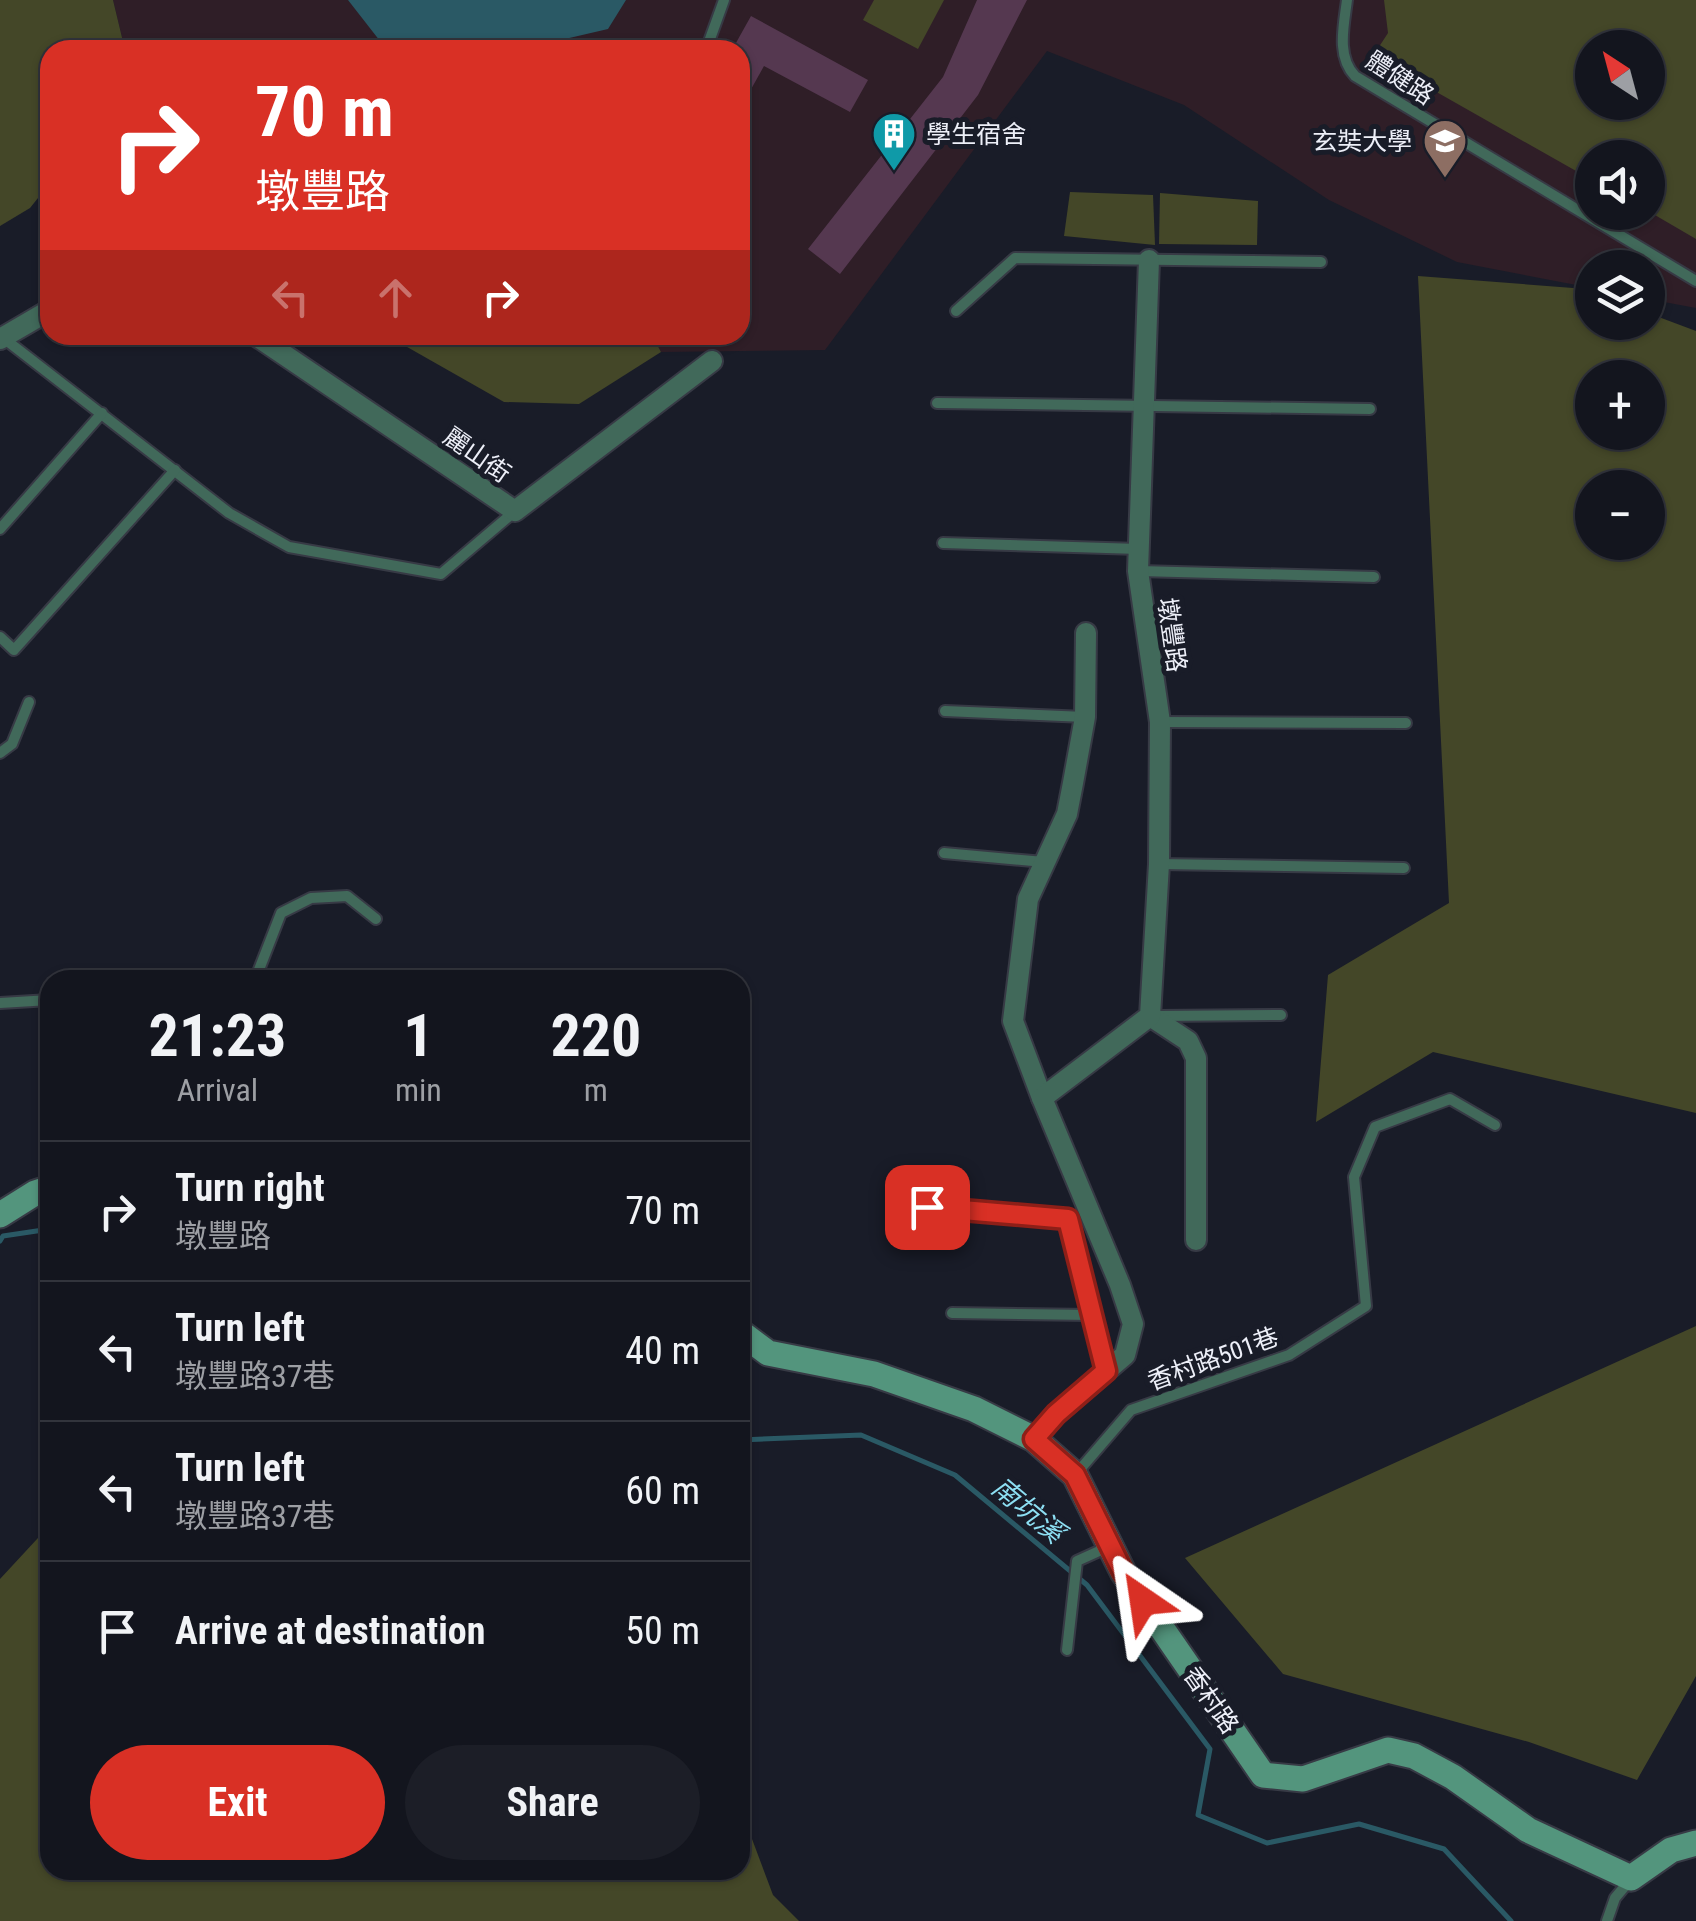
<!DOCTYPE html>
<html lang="en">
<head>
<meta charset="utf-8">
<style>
	body { margin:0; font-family:"Roboto Condensed","Noto Sans TC",sans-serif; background:#1c1e27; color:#f1f3f6; height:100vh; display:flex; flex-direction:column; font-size:38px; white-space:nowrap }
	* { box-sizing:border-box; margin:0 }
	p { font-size:32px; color:#9d9fa4 }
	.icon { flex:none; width:55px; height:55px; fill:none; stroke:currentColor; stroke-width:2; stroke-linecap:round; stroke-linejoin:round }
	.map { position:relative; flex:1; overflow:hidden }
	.drawer { position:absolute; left:40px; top:970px; width:710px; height:910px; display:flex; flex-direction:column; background:#13151e; border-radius:30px; box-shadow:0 2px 8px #0004,0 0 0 2px #32343c }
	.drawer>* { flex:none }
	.hud { position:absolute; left:40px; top:40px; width:710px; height:305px; border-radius:30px; box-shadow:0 2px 8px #0004,0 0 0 2px #32343c; background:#d93025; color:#fff; overflow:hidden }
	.needle { width:65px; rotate:324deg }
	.fabs { position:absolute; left:1575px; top:30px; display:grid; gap:20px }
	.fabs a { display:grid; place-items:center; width:90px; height:90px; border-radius:50%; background:#13151e; box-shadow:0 2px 8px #0004,0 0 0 2px #32343c; font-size:50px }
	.pin { position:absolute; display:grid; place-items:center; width:85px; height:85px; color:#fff; margin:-42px; border-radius:20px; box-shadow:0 5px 15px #0006 }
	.me { position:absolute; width:110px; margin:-55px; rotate:328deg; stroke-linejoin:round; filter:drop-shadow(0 0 8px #0008) }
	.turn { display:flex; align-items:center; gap:35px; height:210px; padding:0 50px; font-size:45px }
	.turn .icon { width:130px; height:130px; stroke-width:2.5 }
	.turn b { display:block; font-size:70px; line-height:85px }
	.lanes { display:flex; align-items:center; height:95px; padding:0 50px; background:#0003; justify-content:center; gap:50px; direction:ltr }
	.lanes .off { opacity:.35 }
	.eta { display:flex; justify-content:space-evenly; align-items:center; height:170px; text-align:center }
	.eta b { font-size:60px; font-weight:700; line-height:70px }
	.cta { display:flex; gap:20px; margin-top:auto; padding:20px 50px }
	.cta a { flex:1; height:115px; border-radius:60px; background:#d93025; color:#fff; font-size:40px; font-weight:700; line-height:115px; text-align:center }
	.cta a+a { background:#1c1e27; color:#f1f3f6 }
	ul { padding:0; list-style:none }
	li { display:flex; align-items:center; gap:30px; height:140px; padding:0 50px; border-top:2px solid #32343c }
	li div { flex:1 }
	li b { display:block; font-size:38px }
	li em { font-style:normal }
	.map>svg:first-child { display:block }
	.education { fill:#2f1e27; fill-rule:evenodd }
	.green { fill:#444728; fill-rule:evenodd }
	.water { fill:#2a5965 }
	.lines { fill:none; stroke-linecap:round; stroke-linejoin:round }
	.stream { stroke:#2a5965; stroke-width:5 }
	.building { fill:#553850 }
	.lane-casing { stroke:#373a45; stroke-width:14 }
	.street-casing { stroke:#373a45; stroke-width:24 }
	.secondary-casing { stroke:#373a45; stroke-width:29 }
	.lane { stroke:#41695a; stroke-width:10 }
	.street { stroke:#41695a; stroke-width:20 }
	.secondary { stroke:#53957d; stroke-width:25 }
	.route-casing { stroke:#8d1f18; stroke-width:25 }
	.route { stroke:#d93025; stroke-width:18 }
	.labels { text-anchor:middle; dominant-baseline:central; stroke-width:10; stroke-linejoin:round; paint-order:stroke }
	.street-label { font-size:25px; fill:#edeff8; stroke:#191c28 }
	.poi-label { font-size:25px; fill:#edeff8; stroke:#191c28; text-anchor:start }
	.water-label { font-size:28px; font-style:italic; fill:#8ddff3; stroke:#191c28 }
</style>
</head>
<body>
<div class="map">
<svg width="1696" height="1921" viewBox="0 0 1696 1921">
	<rect width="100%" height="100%" fill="#191c28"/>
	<path class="education" d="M113 0H1696V308L1648 299V268H1592V288L1457 262 1329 200 1184 105 1047 51 825 350 661 352 652 335H740V50H125ZM1592 48H1648V102H1592ZM1592 158H1648V212H1592Z"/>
	<g class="green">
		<polygon points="0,0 113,0 125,50 50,50 50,183 30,208 0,226"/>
		<polygon points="874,0 944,0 918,49 863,20"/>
		<path d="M1384 0H1696V239L1648 211V158H1592V180L1373 56 1388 33ZM1592 48H1648V102H1592Z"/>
		<polygon points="1070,192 1153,195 1155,245 1064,236"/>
		<polygon points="1160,193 1258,201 1257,245 1159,244"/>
		<path d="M1418 276 1586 289 1592 291V322H1648V313L1696 331V1113L1433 1052 1316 1122 1328 975 1449 903ZM1592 378H1648V432H1592ZM1592 488H1648V542H1592Z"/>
		<polygon points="386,335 652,335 661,352 579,404 504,402"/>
		<polygon points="1696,1326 1696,1676 1637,1780 1529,1742 1283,1674 1185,1558"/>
		<polygon points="50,1525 50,1870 740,1870 740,1807 773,1895 799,1921 0,1921 0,1579"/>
	</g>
	<polygon class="water" points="348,0 626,0 608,29 565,39 557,50 387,50"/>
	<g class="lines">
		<g class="stream">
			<polyline points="0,1241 3,1236 50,1229"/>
			<polyline points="740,1440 861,1435 955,1475 1087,1585 1210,1749 1198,1815 1267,1843 1359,1824 1444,1849 1511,1921"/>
		</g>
	</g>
	<g class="building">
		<polygon points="977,0 1027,0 978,95 840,274 808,249 943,77"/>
		<polygon points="751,16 868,80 850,112 764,66 740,109 740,50 732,50"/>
	</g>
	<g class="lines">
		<defs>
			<g id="lane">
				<path d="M1347 0C1344 25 1336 56 1355 76L1696 281"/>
				<polyline points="706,50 724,0"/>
				<polyline points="956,311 1015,258 1321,262"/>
				<polyline points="2,337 229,513 289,547 441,574 514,512"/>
				<polyline points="937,403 1370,409"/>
				<polyline points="0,529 102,413"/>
				<polyline points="943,543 1139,549"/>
				<polyline points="1139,571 1374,577"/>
				<polyline points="0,637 14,650 175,470"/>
				<polyline points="945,711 1085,717"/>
				<polyline points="1161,722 1406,723"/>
				<polyline points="0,753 12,744 29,702"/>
				<polyline points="944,853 1044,862"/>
				<polyline points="1159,864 1404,868"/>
				<polyline points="255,980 281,913 311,898 347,896 376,919"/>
				<polyline points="0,1003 50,1000"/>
				<polyline points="1156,1016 1281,1015"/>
				<polyline points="927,1207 1068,1219 1106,1370"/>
				<polyline points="952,1313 1092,1315"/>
				<polyline points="1076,1474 1131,1410 1289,1355 1366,1306 1354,1177 1375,1127 1450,1099 1495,1125"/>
				<polyline points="1067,1650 1077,1561 1108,1547"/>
				<polyline points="1607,1921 1615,1898 1631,1879"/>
			</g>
			<g id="street">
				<polyline points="255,335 515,511 712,361"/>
				<polyline points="0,339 50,310"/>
				<polyline points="1150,1016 1188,1041 1196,1058 1196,1240"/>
				<polyline points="1042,1098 1013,1021 1028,899 1067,814 1073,783 1085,717 1086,633"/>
				<polyline points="1034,1439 1056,1414 1125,1355 1133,1324 1120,1285 1042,1098 1150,1016 1159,864 1160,722 1138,571 1149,260"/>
			</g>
			<g id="secondary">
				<polyline points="0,1215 35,1193 50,1188"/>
				<polyline points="740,1332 768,1353 874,1374 974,1409 1034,1439 1075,1475 1123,1572 1263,1775 1303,1779 1388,1750 1414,1756 1453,1777 1528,1830 1631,1878 1671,1850 1696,1843"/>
			</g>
		</defs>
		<use href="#lane" class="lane-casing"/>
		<use href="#street" class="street-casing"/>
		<use href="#secondary" class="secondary-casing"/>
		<use href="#lane" class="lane"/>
		<use href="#street" class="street"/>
		<use href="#secondary" class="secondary"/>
	</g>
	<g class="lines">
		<defs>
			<polyline id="route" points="927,1207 1068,1219 1106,1371 1056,1414 1034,1439 1075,1475 1123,1572 1143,1601"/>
		</defs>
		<use href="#route" class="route-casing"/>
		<use href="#route" class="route"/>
	</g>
	<defs>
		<symbol id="building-pin" viewBox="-11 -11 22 30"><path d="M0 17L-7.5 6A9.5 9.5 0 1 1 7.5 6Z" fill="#0f9aa8" stroke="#191c28"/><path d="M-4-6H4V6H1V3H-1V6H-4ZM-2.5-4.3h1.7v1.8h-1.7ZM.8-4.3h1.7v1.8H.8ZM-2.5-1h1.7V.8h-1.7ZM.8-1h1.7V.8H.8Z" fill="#fff"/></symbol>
		<symbol id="university-pin" viewBox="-11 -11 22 30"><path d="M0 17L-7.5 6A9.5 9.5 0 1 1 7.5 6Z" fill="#8d6e63" stroke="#191c28"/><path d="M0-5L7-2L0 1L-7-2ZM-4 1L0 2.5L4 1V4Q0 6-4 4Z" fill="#fff"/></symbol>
	</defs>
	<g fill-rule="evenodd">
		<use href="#building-pin" x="869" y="109" width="50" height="68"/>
		<use href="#university-pin" x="1420" y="116" width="50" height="68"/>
	</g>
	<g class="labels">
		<g class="street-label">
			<text transform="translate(1400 78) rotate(33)">體健路</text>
			<text transform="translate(477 455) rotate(35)">麗山街</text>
			<text transform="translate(1172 635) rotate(82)">墩豐路</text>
			<text transform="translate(1213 1359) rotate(-20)">香村路501巷</text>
			<text transform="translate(1211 1700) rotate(55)">香村路</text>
		</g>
		<g class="poi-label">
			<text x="926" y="134">學生宿舍</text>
			<text x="1412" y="141" text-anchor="end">玄奘大學</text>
		</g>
		<g class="water-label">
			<text transform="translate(1028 1510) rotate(40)">南坑溪</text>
		</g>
	</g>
</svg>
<div class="fabs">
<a><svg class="needle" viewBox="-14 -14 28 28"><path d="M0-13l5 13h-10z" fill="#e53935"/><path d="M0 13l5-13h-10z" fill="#9d9fa4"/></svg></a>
<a><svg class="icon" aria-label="sound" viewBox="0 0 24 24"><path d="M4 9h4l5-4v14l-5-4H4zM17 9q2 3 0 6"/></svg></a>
<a><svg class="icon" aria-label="layers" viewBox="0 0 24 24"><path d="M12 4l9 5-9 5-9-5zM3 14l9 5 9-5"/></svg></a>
<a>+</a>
<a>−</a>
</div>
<div class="pin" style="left:927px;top:1207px;background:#d93025"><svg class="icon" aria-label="arrive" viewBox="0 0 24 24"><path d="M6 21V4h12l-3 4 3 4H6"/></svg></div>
<svg class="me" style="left:1143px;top:1601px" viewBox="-20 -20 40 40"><path d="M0-17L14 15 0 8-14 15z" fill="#d93025" stroke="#fff" stroke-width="4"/></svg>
<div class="hud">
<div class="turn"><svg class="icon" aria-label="right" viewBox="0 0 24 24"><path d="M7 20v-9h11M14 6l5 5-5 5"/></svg><div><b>70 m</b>墩豐路</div></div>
<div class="lanes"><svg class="icon off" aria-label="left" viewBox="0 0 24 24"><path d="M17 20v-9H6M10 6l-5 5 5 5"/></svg><svg class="icon off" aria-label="ahead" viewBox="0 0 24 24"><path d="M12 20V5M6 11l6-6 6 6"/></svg><svg class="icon" aria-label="right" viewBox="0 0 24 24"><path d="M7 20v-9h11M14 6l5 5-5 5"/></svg></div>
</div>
<section class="drawer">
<div class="eta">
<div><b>21:23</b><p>Arrival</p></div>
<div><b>1</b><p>min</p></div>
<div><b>220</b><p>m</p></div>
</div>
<ul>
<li><svg class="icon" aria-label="right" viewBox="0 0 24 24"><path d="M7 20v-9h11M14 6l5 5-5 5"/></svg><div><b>Turn right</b><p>墩豐路</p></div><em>70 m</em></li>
<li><svg class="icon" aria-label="left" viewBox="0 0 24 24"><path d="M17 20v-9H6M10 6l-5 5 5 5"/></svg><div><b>Turn left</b><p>墩豐路37巷</p></div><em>40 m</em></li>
<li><svg class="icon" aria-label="left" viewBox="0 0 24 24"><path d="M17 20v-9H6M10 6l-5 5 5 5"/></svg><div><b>Turn left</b><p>墩豐路37巷</p></div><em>60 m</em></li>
<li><svg class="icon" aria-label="arrive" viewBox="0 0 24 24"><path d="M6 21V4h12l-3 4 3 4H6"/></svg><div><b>Arrive at destination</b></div><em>50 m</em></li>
</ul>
<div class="cta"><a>Exit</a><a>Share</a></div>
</section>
</div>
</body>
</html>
